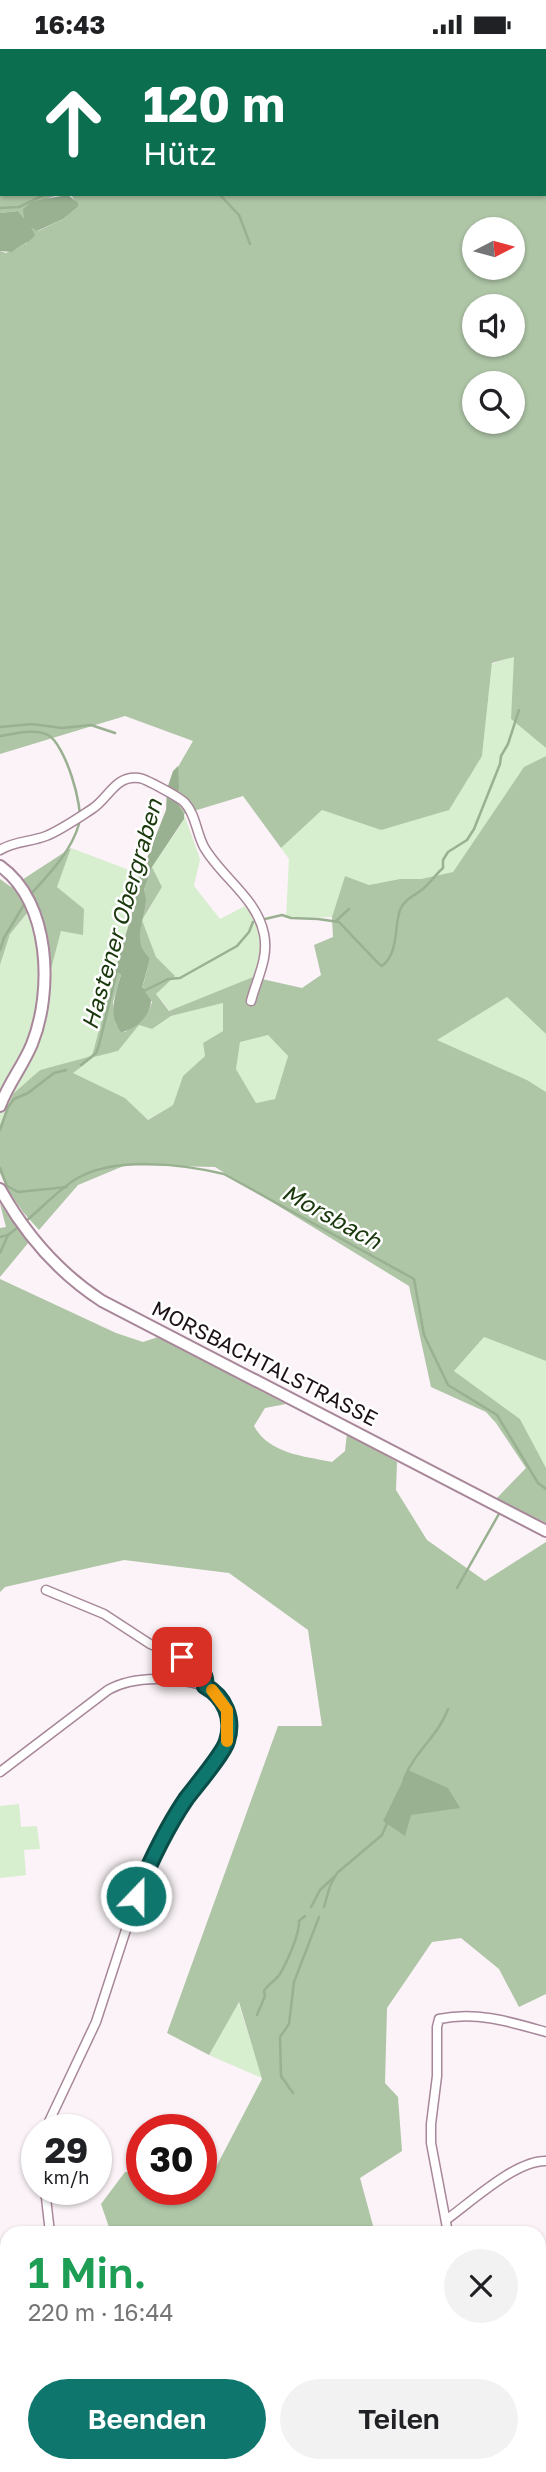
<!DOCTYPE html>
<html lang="de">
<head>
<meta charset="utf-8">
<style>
	body { margin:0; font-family:"Golos Text",sans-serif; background:#f2f2f2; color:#202124; height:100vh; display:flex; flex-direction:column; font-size:26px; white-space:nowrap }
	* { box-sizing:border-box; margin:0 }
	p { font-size:23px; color:#757577 }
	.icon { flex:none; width:38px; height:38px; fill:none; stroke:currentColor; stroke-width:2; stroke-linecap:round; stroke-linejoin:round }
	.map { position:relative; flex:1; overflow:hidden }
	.details { position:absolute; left:0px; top:2177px; width:546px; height:247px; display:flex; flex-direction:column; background:#fff; border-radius:21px 21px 0 0; box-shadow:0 2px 5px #0004 }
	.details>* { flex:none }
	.guide { position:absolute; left:0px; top:0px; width:546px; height:147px; box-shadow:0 2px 5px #0004; background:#0b6e4f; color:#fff; overflow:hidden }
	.needle { width:46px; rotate:84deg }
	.fabs { position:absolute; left:462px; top:168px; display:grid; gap:14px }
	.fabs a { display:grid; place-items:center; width:63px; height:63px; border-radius:50%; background:#fff; box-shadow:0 2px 5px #0004; font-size:35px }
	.speed { position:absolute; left:21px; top:2065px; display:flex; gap:14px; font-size:35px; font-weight:700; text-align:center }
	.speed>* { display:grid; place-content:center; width:91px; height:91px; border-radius:50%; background:#fff; box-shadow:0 2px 5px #0004; line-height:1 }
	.speed small { font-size:18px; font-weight:400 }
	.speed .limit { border:10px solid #d22; background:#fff; color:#111 }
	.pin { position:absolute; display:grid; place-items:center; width:60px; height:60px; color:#fff; margin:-30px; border-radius:14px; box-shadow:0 4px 10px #0006 }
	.me { position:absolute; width:77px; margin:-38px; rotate:22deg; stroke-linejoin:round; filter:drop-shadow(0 0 5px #0008) }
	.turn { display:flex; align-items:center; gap:24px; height:147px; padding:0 28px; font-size:32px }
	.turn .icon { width:91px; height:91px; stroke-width:2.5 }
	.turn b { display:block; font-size:49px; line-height:60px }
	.round { display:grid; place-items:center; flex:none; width:74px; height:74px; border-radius:37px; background:#f2f2f2 }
	.overview { display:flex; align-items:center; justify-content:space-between; height:119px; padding:0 28px }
	h1 { font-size:42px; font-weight:600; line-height:52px; color:#1e9e55 }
	.cta { display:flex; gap:14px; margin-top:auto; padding:14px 28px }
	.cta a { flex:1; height:80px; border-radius:42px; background:#0f766e; color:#fff; font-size:28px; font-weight:600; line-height:80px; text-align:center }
	.cta a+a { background:#f2f2f2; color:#202124 }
	.status { display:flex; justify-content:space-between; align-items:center; height:49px; padding:0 35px; background:#fff; direction:ltr }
	.status svg { height:19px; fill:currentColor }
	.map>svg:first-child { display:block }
	.green { fill:#d7eecf }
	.forest { fill:#aec5a6; fill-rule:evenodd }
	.water { fill:#99b091 }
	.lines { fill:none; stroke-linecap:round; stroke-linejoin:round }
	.stream { stroke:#99b091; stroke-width:2.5 }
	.minor-casing { stroke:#a8879a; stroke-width:11 }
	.secondary-casing { stroke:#a8879a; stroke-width:14 }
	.minor { stroke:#fff; stroke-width:8 }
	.secondary { stroke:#fff; stroke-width:10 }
	.route-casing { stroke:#0a4d48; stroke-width:18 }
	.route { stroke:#0f766e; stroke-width:12 }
	.slow { stroke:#f59e0b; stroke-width:12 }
	.labels { text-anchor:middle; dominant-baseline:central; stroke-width:5; stroke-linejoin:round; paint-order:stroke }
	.street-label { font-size:21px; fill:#1d1118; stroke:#fff }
	.water-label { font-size:23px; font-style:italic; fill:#19380b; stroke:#fff }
</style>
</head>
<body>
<div class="status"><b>16:43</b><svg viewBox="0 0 49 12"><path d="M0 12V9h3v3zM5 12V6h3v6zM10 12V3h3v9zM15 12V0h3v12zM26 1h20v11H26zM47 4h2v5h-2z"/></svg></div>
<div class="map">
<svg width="546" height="2423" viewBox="0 0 546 2423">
	<rect width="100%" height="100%" fill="#fbf3f7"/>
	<g class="green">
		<polygon points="515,607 511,670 546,699 546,707 524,719 453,823 421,830 400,830 369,836 345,827 332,868 286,869 289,810 281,799 322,761 381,781 482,707 492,615"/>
		<path d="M184 765 200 810 194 837 220 870 245 857C267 885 265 897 253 928L170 962 156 945 174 927 156 908 142 871 162 838 152 818 182 774Z"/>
		<polygon points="71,799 142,826 92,1008 39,1021 0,1076 0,916 10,885 34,857 51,918 61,882 84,860 57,838"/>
		<polygon points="507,948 546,985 546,1043 527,1031 436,991"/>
		<polygon points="223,954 223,982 203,994 205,1007 183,1027 173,1056 147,1071 125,1049 72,1024 94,1008 118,1002 139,976 152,980 171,967"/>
		<polygon points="268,986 288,1007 275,1050 256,1054 236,1020 240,992"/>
		<polygon points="484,1288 546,1312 546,1419 520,1370 454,1322"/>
		<polygon points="19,1755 21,1778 37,1777 40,1800 24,1801 26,1826 0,1829 0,1757"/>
		<polygon points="238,1952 262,2029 209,2006"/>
	</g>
	<g class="forest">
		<path d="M0 0H546V699L511 670 514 608 492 614 482 707 449 761 381 781 322 761 281 799 243 747 184 765 176 751 178 718 193 692 125 667 0 705V202L6 204 27 194 29 176 38 182 63 170 78 158 72 147C49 142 39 155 25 170L18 162 0 164V128L2 127V145H544V2H2V103ZM474 180H513V219H474ZM474 257H513V296H474ZM474 334H513V373H474Z"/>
		<path d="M546 707V985L507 948 437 991 527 1031 546 1043V1312L484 1288 454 1322 520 1370 546 1419V1474L496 1450 526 1419 496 1374 486 1363 431 1338 409 1237 215 1118 126 1116 78 1136 39 1181 23 1163 7 1140 0 1124V1076L13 1045 40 1021 92 1007 115 922 121 926 113 953 116 976 125 983C138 974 147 969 152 953L142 940 150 910C148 906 145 904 143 900 132 882 152 858 144 841L152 818 162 838 142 871 156 908 175 927 156 945 169 962 253 928 302 939 321 926 314 896 333 888 332 868 345 827 369 836 400 830H421L453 823 524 718ZM223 954V982L203 994 205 1007 183 1027 173 1056 148 1071 125 1049 73 1024 94 1008 118 1002 139 976 152 980 171 967ZM268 986 288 1007 275 1050 256 1054 236 1020 240 993Z"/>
		<polygon points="71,799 57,838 84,860 83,886 61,882 51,920 33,857 10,885 0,916 0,830 11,838"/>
		<polygon points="0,1155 29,1193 0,1228 0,1179 6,1178"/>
		<path d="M0 1230 116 1284 143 1293 158 1288 286 1355 265 1359 254 1377C269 1405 304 1407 332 1413L345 1402 347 1384 397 1413 396 1441 427 1491 485 1532 546 1493V1945L519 1958 499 1920 461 1889 432 1893 387 1959 385 2034 398 2048 402 2102 360 2129 375 2184H300L296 2179 288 2184H111L101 2155 125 2123H142V2140H201V2121L215 2120 262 2030 239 1953 209 2006 167 1984 278 1677H322L308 1581 229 1524 124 1511 5 1538 0 1543Z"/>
	</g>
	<g class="water">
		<path d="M68 146 78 154V158L63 170 37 182 31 178 35 186C29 195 19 196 12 203L0 202V164L18 162 24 169 23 160 32 153 44 150Z"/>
		<path d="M178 717 179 739 176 751 184 765V770L152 818 144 841C152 857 133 882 143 900 145 904 148 906 150 910L142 939 151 951C151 966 136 981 121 983 107 967 116 943 121 926L115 922 133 861 140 827 166 761 167 740 173 722Z"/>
		<polygon points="408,1721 448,1739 460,1759 411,1766 405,1787 383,1772"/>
	</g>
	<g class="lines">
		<g class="stream">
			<polyline points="249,0 250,2"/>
			<polyline points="416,0 426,2"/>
			<polyline points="267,2 268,0"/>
			<polyline points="544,60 546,61"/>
			<polyline points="219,145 239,166 250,195"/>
			<polyline points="0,159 19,158 46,145"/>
			<polyline points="0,678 32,675 62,679 91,676 115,684"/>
			<path d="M0 687C14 685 34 679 48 686 65 695 84 758 79 775 71 803 49 825 30 846"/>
			<path d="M265 870 282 866 291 869 318 870 339 873 378 914 382 917C399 904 394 878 400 861 405 849 415 847 424 839 431 833 436 825 443 819V811L448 803 467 791 474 780 500 715 501 707 508 695 519 661"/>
			<polyline points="336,872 349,860"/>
			<polyline points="0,901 4,889 25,854"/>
			<polyline points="142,940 144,942 168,930 180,929 237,897 249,883 253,873"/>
			<polyline points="81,1016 96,1004 99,996 117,922"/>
			<polyline points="0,1081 8,1058 14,1050 28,1044 54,1024 66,1021"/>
			<polyline points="0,1119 7,1137 18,1143 67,1138"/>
			<path d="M26 1172C42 1159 58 1141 76 1130 115 1107 182 1115 224 1125L414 1230 424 1286 448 1336 497 1366 538 1434 546 1440"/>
			<polyline points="0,1188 8,1186 21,1176"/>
			<polyline points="0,1204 8,1186"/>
			<polyline points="457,1539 500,1463"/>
			<path d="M404 1730C414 1703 439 1686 448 1660"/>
			<polyline points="311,1858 320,1841 334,1828"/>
			<polyline points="324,1858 330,1837 337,1824 382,1786 388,1772"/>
			<path d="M257 1966 265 1947 264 1942C268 1935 276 1931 280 1925 287 1913 300 1884 299 1872L305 1867"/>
			<polyline points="293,2044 281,2027 280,1988 289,1975 294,1933 319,1868"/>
		</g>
		<defs>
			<g id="minor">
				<path d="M0 801C14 792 31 793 46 787 61 781 78 769 92 760 109 749 115 726 139 729 144 729 181 749 185 754 196 766 196 783 204 798 221 828 257 849 264 885 269 909 257 929 251 952"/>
				<polyline points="46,1541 104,1565 150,1595 182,1608 203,1623 206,1631 205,1637"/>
				<path d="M0 1723 108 1641C134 1626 177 1628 205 1637 229 1645 233 1678 225 1698L166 1782 151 1813 137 1847 96 1973 45 2081"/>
				<polyline points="45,2140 50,2184"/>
				<path d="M446 2171C471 2153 516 2111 546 2112"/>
				<path d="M448 2184 431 2094V2075L437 2027V1978L439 1970C477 1962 511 1973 546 1983"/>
				<polyline points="539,2394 546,2393"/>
				<polyline points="407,2417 412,2423"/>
				<polyline points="507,2417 508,2423"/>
				<polyline points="75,2423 75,2417"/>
				<polyline points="114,2423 115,2417"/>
			</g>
			<g id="secondary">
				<path d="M0 817C51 853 53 943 32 995 23 1017 8 1035 0 1057"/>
				<path d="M0 1140C25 1185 59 1224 102 1252L546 1482"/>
				<polyline points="539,2265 546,2259"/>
				<polyline points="347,2423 355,2417"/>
			</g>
		</defs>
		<use href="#minor" class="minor-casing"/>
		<use href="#secondary" class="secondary-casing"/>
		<use href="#minor" class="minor"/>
		<use href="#secondary" class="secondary"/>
	</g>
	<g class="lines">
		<defs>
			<path id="route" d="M136 1847C150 1813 165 1781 186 1750 195 1738 224 1704 227 1692 234 1670 225 1648 205 1637 208 1622 193 1615 182 1608"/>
		</defs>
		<use href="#route" class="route-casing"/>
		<use href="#route" class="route"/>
		<polyline class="slow" points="212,1641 227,1661 227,1692"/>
	</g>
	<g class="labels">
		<g class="street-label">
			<text transform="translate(265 1314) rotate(27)">MORSBACHTALSTRASSE</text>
		</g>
		<g class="water-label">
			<text transform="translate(121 865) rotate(-74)">Hastener Obergraben</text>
			<text transform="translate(332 1167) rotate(29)">Morsbach</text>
		</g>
	</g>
</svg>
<div class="fabs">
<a><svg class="needle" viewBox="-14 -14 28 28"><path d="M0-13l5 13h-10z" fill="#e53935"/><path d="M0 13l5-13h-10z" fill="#757577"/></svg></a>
<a><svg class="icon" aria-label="sound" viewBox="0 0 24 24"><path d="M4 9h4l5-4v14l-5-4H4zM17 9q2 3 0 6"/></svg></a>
<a><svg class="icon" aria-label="search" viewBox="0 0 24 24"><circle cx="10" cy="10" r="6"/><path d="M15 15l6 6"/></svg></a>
</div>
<div class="speed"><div>29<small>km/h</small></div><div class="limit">30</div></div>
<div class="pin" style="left:182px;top:1608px;background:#d93025"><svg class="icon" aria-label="arrive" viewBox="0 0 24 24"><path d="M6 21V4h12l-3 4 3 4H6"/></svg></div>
<svg class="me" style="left:136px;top:1847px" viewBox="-20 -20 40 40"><circle r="17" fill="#0f766e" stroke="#fff" stroke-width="3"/><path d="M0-11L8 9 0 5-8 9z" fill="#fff"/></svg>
<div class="guide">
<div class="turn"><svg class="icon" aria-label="ahead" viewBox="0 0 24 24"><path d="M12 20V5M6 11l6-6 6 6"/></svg><div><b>120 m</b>Hütz</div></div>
</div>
<section class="details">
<div class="overview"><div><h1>1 Min.</h1><p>220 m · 16:44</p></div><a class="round"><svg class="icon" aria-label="close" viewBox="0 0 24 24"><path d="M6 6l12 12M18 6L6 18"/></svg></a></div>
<div class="cta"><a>Beenden</a><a>Teilen</a></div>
</section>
</div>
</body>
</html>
